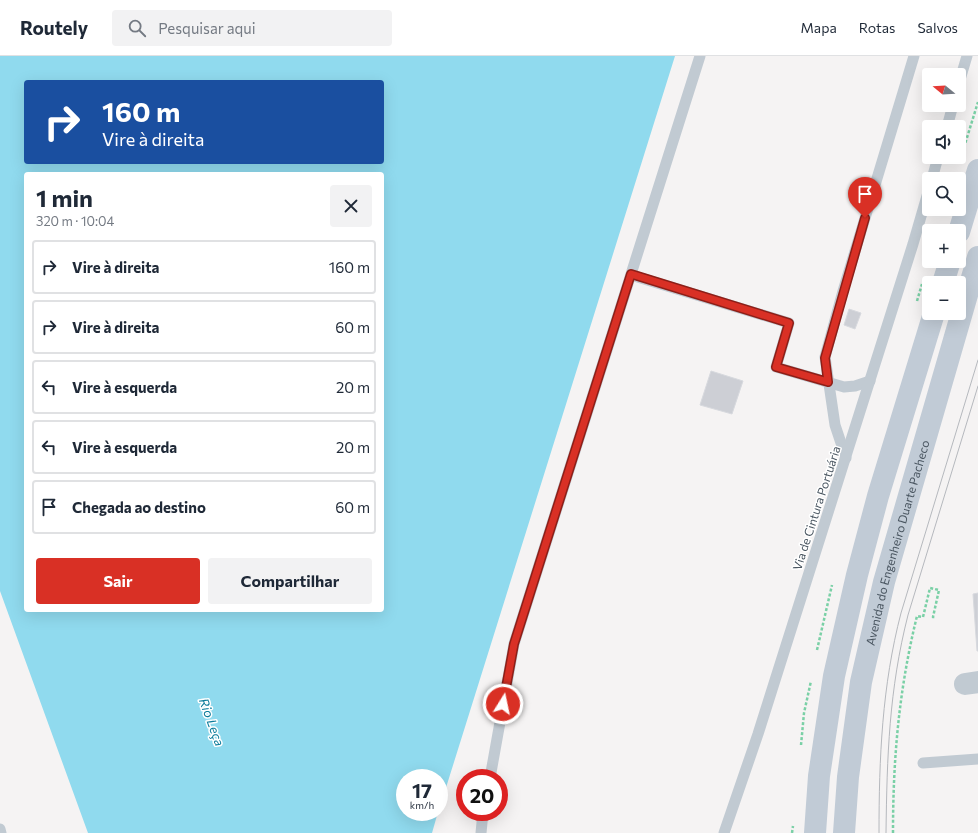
<!DOCTYPE html>
<html lang="pt">
<head>
<meta charset="utf-8">
<style>
	body { margin:0; font-family:Commissioner,sans-serif; background:#f2f2f3; color:#1f2937; height:100vh; display:flex; flex-direction:column; font-size:15px; white-space:nowrap }
	* { box-sizing:border-box; margin:0 }
	p { font-size:13px; color:#747a83 }
	.icon { flex:none; width:22px; height:22px; fill:none; stroke:currentColor; stroke-width:2; stroke-linecap:round; stroke-linejoin:round }
	.map { position:relative; flex:1; overflow:hidden }
	.drawer { position:absolute; left:24px; top:116px; width:360px; height:440px; display:flex; flex-direction:column; background:#fff; border-radius:4px; box-shadow:0 4px 16px #0002 }
	.drawer>* { flex:none }
	.top-card { position:absolute; left:24px; top:24px; width:360px; height:84px; border-radius:4px; box-shadow:0 4px 16px #0002; background:#1a4fa0; color:#fff; overflow:hidden }
	.needle { width:26px; rotate:288deg }
	.fabs { position:absolute; left:922px; top:12px; display:grid; gap:8px }
	.fabs a { display:grid; place-items:center; width:44px; height:44px; border-radius:4px; background:#fff; box-shadow:0 4px 16px #0002; font-size:20px }
	.speed { position:absolute; left:396px; top:713px; display:flex; gap:8px; font-size:20px; font-weight:700; text-align:center }
	.speed>* { display:grid; place-content:center; width:52px; height:52px; border-radius:50%; background:#fff; box-shadow:0 4px 16px #0002; line-height:1 }
	.speed small { font-size:10px; font-weight:400 }
	.speed .limit { border:6px solid #d22; background:#fff; color:#111 }
	.pin { position:absolute; display:grid; place-items:center; width:34px; height:34px; color:#fff; margin:-41px -17px; border-radius:50% 50% 50% 0; rotate:-45deg; box-shadow:0 0 4px #0007 }
	.pin .icon { rotate:45deg }
	.me { position:absolute; width:44px; margin:-22px; rotate:10deg; stroke-linejoin:round; filter:drop-shadow(0 0 3px #0008) }
	.turn { display:flex; align-items:center; gap:14px; height:84px; padding:0 12px; font-size:18px }
	.turn .icon { width:52px; height:52px; stroke-width:2.5 }
	.turn b { display:block; font-size:28px; line-height:34px }
	.round { display:grid; place-items:center; flex:none; width:42px; height:42px; border-radius:4px; background:#f2f2f3 }
	.overview { display:flex; align-items:center; justify-content:space-between; height:68px; padding:0 12px }
	h1 { font-size:24px; font-weight:700; line-height:30px }
	.cta { display:flex; gap:8px; margin-top:auto; padding:8px 12px }
	.cta a { flex:1; height:46px; border-radius:4px; background:#d93025; color:#fff; font-size:16px; font-weight:700; line-height:46px; text-align:center }
	.cta a+a { background:#f2f2f3; color:#1f2937 }
	ul { padding:0; list-style:none }
	li { display:flex; align-items:center; gap:12px; height:54px; margin:0 8px 6px; padding:0 4px; border:2px solid #e0e1e3; border-radius:4px }
	li div { flex:1 }
	li b { display:block; font-size:15px }
	li em { font-style:normal }
	header { display:flex; align-items:center; gap:24px; box-sizing:border-box; height:56px; padding:0 20px; background:#fff; border-bottom:1px solid #e0e1e3 }
	header strong { font-size:19px }
	nav { display:flex; gap:22px; margin-inline-start:auto; font-size:14px }
	.search { width:280px; height:36px; background:#f2f2f3; display:flex; align-items:center; gap:10px; box-sizing:border-box; padding:0 14px; border-radius:4px; color:#747a83; font-size:15px }
	.map>svg:first-child { display:block }
	.water { fill:#90daee; fill-rule:evenodd }
	.building { fill:#cdcfd5; stroke:#d7d9de }
	.lines { fill:none; stroke-linecap:round; stroke-linejoin:round }
	.path { stroke:#7ad0a6; stroke-width:2.5; stroke-dasharray:3 2; stroke-linecap:butt }
	.lane { stroke:#c1cad2; stroke-width:11 }
	.street { stroke:#c1cad2; stroke-width:22 }
	.secondary { stroke:#c1cbd6; stroke-width:22 }
	.tram { stroke:#b5b8bd; stroke-width:1 }
	.route-casing { stroke:#8d1f18; stroke-width:10 }
	.route { stroke:#d93025; stroke-width:7 }
	.labels { text-anchor:middle; dominant-baseline:central; stroke-width:3; stroke-linejoin:round; paint-order:stroke }
	.street-label { font-size:12px; fill:#4a5661; stroke:#fff }
	.water-label { font-size:13px; font-style:italic; fill:#0c7c9b; stroke:#fff }
</style>
</head>
<body>
<header>
<strong>Routely</strong>
<div class="search"><svg class="icon" aria-label="search" viewBox="0 0 24 24"><circle cx="10" cy="10" r="6"/><path d="M15 15l6 6"/></svg>Pesquisar aqui</div>
<nav><a>Mapa</a><a>Rotas</a><a>Salvos</a></nav>
</header>
<div class="map">
<svg width="978" height="777" viewBox="0 0 978 777">
	<rect width="100%" height="100%" fill="#f5f3f3"/>
	<path class="water" d="M0 0H675L439 754V722H405V756H438L432 777H88L0 535ZM26 26H382V106H26ZM26 118H382V554H26Z"/>
	<g class="building">
		<polygon points="849,253 861,257 855,273 844,269"/>
		<polygon points="711,315 743,325 732,358 700,349"/>
		<polygon points="978,537 978,595 977,595 973,538"/>
	</g>
	<g class="lines">
		<g class="path">
			<polyline points="961,101 978,46"/>
			<polyline points="917,245 922,228"/>
			<polyline points="817,594 832,529"/>
			<polyline points="801,689 804,657 811,625"/>
			<polyline points="792,777 793,770"/>
			<path d="M893 777C893 702 899 633 917 560L923 561 930 532 939 534 933 561H935"/>
		</g>
		<g class="lane">
			<polyline points="959,27 967,0"/>
			<polyline points="947,71 953,49"/>
			<polyline points="932,123 938,101"/>
			<polyline points="631,219 789,267 776,311 844,331 855,330 870,325"/>
			<polyline points="846,402 835,369 825,301 843,235 914,0"/>
			<polyline points="923,707 978,703"/>
			<polyline points="490,722 514,588 700,0"/>
			<polyline points="0,773 1,777"/>
			<polyline points="481,777 483,756"/>
			<polyline points="724,777 758,678 913,188 929,133"/>
		</g>
		<polyline class="street" points="965,628 978,626"/>
		<g class="secondary">
			<polyline points="959,176 978,114"/>
			<polyline points="943,227 950,205"/>
			<polyline points="815,777 819,720 834,620 857,519 878,440 934,257"/>
			<path id="s1" d="M844 777 848 721 861 626 884 526 978 201"/>
		</g>
		<g class="tram">
			<path d="M879 777C879 702 882 630 901 557L978 304"/>
			<path d="M886 777C887 700 889 634 908 559L978 330"/>
		</g>
	</g>
	<g class="lines">
		<defs>
			<polyline id="route" points="503,648 514,588 631,218 789,267 776,311 828,326 825,302 865,162"/>
		</defs>
		<use href="#route" class="route-casing"/>
		<use href="#route" class="route"/>
	</g>
	<g class="labels">
		<g class="street-label">
			<text transform="translate(816 452) rotate(-72)">Via de Cintura Portuária</text>
			<text stroke="none"><textPath href="#s1" startOffset="296">Avenida do Engenheiro Duarte Pacheco</textPath></text>
		</g>
		<g class="water-label">
			<text transform="translate(212 666) rotate(70)">Rio Leça</text>
		</g>
	</g>
</svg>
<div class="fabs">
<a><svg class="needle" viewBox="-14 -14 28 28"><path d="M0-13l5 13h-10z" fill="#e53935"/><path d="M0 13l5-13h-10z" fill="#747a83"/></svg></a>
<a><svg class="icon" aria-label="sound" viewBox="0 0 24 24"><path d="M4 9h4l5-4v14l-5-4H4zM17 9q2 3 0 6"/></svg></a>
<a><svg class="icon" aria-label="search" viewBox="0 0 24 24"><circle cx="10" cy="10" r="6"/><path d="M15 15l6 6"/></svg></a>
<a>+</a>
<a>−</a>
</div>
<div class="speed"><div>17<small>km/h</small></div><div class="limit">20</div></div>
<div class="pin" style="left:865px;top:162px;background:#d93025"><svg class="icon" aria-label="arrive" viewBox="0 0 24 24"><path d="M6 21V4h12l-3 4 3 4H6"/></svg></div>
<svg class="me" style="left:503px;top:648px" viewBox="-20 -20 40 40"><circle r="17" fill="#d93025" stroke="#fff" stroke-width="3"/><path d="M0-11L8 9 0 5-8 9z" fill="#fff"/></svg>
<div class="top-card">
<div class="turn"><svg class="icon" aria-label="right" viewBox="0 0 24 24"><path d="M7 20v-9h11M14 6l5 5-5 5"/></svg><div><b>160 m</b>Vire à direita</div></div>
</div>
<section class="drawer">
<div class="overview"><div><h1>1 min</h1><p>320 m · 10:04</p></div><a class="round"><svg class="icon" aria-label="close" viewBox="0 0 24 24"><path d="M6 6l12 12M18 6L6 18"/></svg></a></div>
<ul>
<li><svg class="icon" aria-label="right" viewBox="0 0 24 24"><path d="M7 20v-9h11M14 6l5 5-5 5"/></svg><div><b>Vire à direita</b></div><em>160 m</em></li>
<li><svg class="icon" aria-label="right" viewBox="0 0 24 24"><path d="M7 20v-9h11M14 6l5 5-5 5"/></svg><div><b>Vire à direita</b></div><em>60 m</em></li>
<li><svg class="icon" aria-label="left" viewBox="0 0 24 24"><path d="M17 20v-9H6M10 6l-5 5 5 5"/></svg><div><b>Vire à esquerda</b></div><em>20 m</em></li>
<li><svg class="icon" aria-label="left" viewBox="0 0 24 24"><path d="M17 20v-9H6M10 6l-5 5 5 5"/></svg><div><b>Vire à esquerda</b></div><em>20 m</em></li>
<li><svg class="icon" aria-label="arrive" viewBox="0 0 24 24"><path d="M6 21V4h12l-3 4 3 4H6"/></svg><div><b>Chegada ao destino</b></div><em>60 m</em></li>
</ul>
<div class="cta"><a>Sair</a><a>Compartilhar</a></div>
</section>
</div>
</body>
</html>
